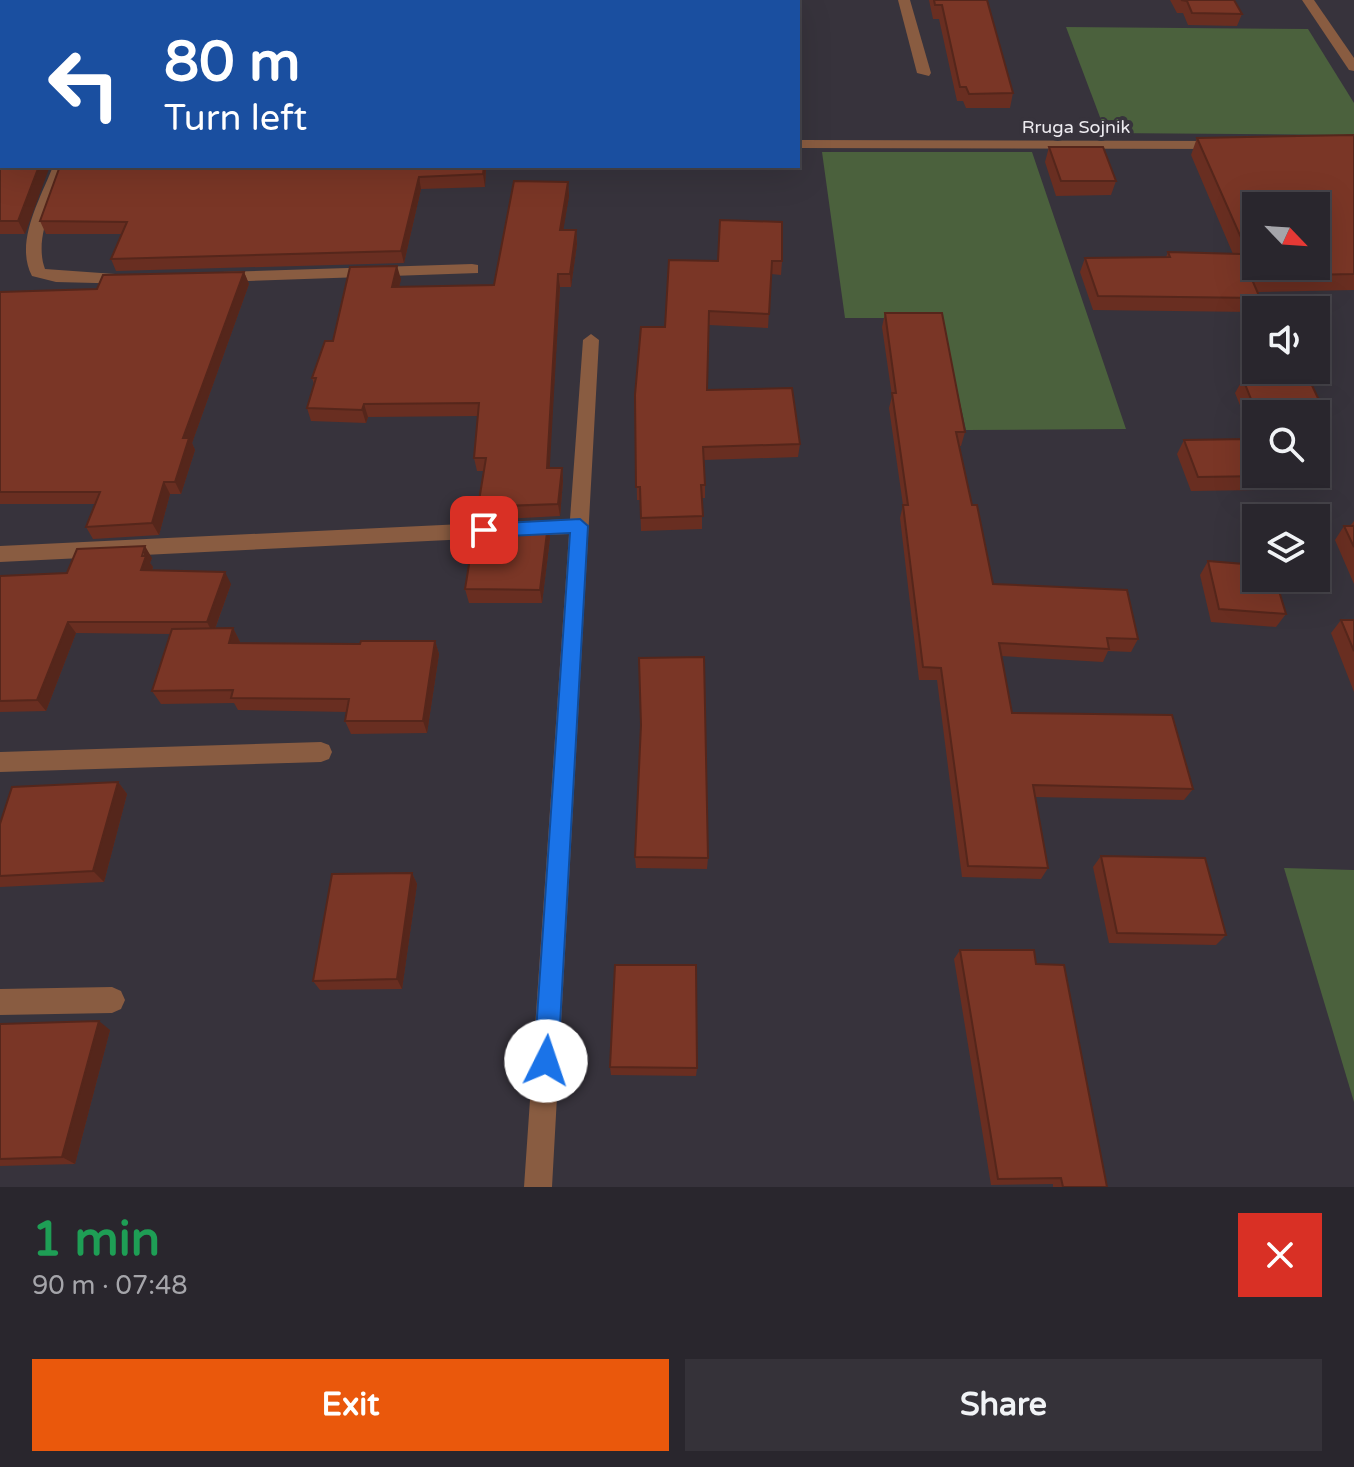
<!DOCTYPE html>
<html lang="en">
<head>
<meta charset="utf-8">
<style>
	body { margin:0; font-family:"Varela Round",sans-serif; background:#353239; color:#f1f3f6; height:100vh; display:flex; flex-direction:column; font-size:30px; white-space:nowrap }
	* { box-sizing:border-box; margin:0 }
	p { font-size:26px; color:#a5a5aa }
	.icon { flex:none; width:44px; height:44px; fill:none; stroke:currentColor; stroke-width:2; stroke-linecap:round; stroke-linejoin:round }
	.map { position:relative; height:1187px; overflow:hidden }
	.drawer { display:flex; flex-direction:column; background:#29262d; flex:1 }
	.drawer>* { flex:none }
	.hud { position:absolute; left:0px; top:0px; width:800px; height:168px; box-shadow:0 8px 32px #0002,0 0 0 2px #454349; background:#1a4fa0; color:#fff; overflow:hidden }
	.needle { width:52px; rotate:115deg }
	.tools { position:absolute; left:1242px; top:192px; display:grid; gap:16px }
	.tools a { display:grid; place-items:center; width:88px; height:88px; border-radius:0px; background:#29262d; box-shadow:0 8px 32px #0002,0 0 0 2px #454349; font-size:40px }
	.pin { position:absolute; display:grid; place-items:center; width:68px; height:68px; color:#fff; margin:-34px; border-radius:16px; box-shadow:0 4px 12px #0006 }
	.me { position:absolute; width:88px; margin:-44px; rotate:4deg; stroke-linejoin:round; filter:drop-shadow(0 0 6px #0008) }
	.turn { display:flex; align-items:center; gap:28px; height:168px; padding:0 32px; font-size:36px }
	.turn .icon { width:104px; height:104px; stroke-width:2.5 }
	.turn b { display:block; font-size:56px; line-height:68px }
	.round { display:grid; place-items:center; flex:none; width:84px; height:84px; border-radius:0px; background:#353239 }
	.head { display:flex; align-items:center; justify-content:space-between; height:136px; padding:0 32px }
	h1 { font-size:48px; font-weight:800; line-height:60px; color:#1e9e55 }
	.button { display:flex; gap:16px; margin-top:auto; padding:16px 32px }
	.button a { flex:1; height:92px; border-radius:0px; background:#ea580c; color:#fff; font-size:32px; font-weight:800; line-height:92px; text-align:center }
	.button a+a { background:#353239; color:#f1f3f6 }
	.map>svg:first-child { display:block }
	.green { fill:#4b613d }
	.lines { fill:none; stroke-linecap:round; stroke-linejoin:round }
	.minor { fill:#895c41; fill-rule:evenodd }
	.tertiary { fill:#895c41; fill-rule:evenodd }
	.wall { fill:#692e21 }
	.shaded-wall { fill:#55261b }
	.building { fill:#7a3626; stroke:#55261b; stroke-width:2; fill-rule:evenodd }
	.route { fill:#1a73e8; stroke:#114b97; stroke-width:2 }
	.labels { text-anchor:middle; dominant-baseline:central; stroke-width:8; stroke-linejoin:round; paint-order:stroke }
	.far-street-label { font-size:18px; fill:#edebf0; stroke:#37333c }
</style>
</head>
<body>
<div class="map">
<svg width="1354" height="1187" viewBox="0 0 1354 1187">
	<rect width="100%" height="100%" fill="#37333c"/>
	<g class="green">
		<polygon points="1066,27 1308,29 1354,103 1354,135 1106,133"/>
		<polygon points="822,152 1032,152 1126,429 966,430 941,318 845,318"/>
		<polygon points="1284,868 1354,870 1354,1102"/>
	</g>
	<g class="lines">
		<g class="minor">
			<rect x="727" y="0" width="12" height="2"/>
			<polygon points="898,0 910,0 931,73 929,76 917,73"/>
			<polygon points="798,140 1222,141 1229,145 1222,149 798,148"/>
			<path d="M53 166H67C56 196 33 237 45 269L129 275 137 280 135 284 56 282 32 276C14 242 41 198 53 166Z"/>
			<polygon points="472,264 478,265 478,273 221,282 213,277 221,272"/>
			<polygon points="591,334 599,340 552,1187 524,1187 569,534 0,562 0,546 570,519 583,340"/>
			<polygon points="321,742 329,745 332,752 329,759 321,762 0,772 0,752"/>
			<polygon points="112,987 121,991 125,1000 121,1009 112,1013 0,1015 0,989"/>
		</g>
		<polygon class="tertiary" points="1302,0 1314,0 1354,58 1354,71 1349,70"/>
	</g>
	<g class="wall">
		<polygon points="311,0 409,0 408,2 311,2"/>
		<polygon points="929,0 987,0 1013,93 1010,108 966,108 963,101 957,101 939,19 933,19"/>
		<polygon points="1170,0 1234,0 1242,14 1237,26 1188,25 1183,13 1177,13"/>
		<polygon points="2,47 2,92 0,92 0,51"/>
		<polygon points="0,96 25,234 0,234"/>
		<polygon points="1354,135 1354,290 1257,292 1260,298 1252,312 1093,310 1080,272 1085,258 1166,257 1168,252 1233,254 1191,155 1197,138"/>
		<polygon points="1049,147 1116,181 1111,195 1056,196 1045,162"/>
		<polygon points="60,166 486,166 485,187 421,189 404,263 116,271 111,259 122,234 46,234 40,221"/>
		<polygon points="568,182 569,196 563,230 576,230 577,244 571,287 560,287 549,468 562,468 563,481 560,516 481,520 478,507 484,471 477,471 474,458 478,416 368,417 366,423 311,421 307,408 314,384 312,378 401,279 399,287 494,285"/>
		<polygon points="669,260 782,261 781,275 771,274 768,328 709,325 707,390 800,444 798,457 704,460 705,485 705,498 702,498 702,529 641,531 640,500 637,500 635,395 665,327"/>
		<polygon points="244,272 249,284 192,443 195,450 181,494 170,494 159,535 93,539 86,527 95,504 0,504 0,292 97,289"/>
		<polygon points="885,313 965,432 961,446 959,446 972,505 993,584 1138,639 1131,652 1108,651 1103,662 1001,656 1012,713 1193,789 1184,800 1035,797 1048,868 1041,879 962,877 937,680 919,680 900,518 903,505 889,408 892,396 882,327"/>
		<polygon points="1243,379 1327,417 1319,431 1316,431 1316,414 1256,414 1256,432 1251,432 1235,393"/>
		<polygon points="1184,440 1264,476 1256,490 1191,491 1177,454"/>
		<polygon points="1354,521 1354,584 1335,540 1344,526 1350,526"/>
		<polygon points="548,524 550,538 542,603 469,603 465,589"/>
		<polygon points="152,558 150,563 153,567 152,570 231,584 215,629 233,628 240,642 240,643 360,644 435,641 439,654 427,733 351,734 345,721 347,712 238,710 234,703 161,704 152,691 171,634 76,633 46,711 0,712 0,576 67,573"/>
		<polygon points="1208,561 1286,614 1276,627 1211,622 1200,575"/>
		<polygon points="1341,620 1354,620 1354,692 1331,633"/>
		<polygon points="118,782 127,794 104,882 0,887 0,824"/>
		<polygon points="1101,856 1226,935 1216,945 1109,943 1093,867"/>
		<polygon points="635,857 708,858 707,869 636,868"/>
		<polygon points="412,873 417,884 402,989 320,990 313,981"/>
		<polygon points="960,950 1036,964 1107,1187 1053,1187 1053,1184 991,1185 954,959"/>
		<polygon points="0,1024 110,1030 75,1164 0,1166"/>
		<polygon points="610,1067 697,1068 696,1076 611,1075"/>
	</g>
	<g class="shaded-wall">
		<polygon points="39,166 50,166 25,234 18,221"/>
		<polygon points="484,166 486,166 485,187 483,174"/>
		<polygon points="419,177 421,189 404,263 401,251"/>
		<polygon points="568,182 569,196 561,244 560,230"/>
		<polygon points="576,230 577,244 571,287 570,274"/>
		<polygon points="397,266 401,279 396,300 392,287"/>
		<polygon points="244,272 249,284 192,443 195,450 181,494 175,482 183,438"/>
		<polygon points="558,274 560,287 549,481 547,468"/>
		<polygon points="364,404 368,417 366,423 362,410"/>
		<polygon points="562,468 563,481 560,516 558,504"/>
		<polygon points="164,482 170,494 159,535 152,523"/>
		<polygon points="548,524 550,538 542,603 540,590"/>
		<polygon points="145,546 152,558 150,563 153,567 148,581 141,570"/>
		<polygon points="225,572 231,584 213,634 207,622"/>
		<polygon points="68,622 76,633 46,711 37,700"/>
		<polygon points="233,628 240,642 236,656 229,643"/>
		<polygon points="435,641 439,654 427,733 423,721"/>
		<polygon points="118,782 127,794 104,882 93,871"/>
		<polygon points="412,873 417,884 402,989 397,979"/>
		<polygon points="99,1021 110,1030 75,1164 62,1157"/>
	</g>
	<g class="building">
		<polygon points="27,0 209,0 208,2 26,2"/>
		<rect x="347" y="0" width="57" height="2"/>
		<polygon points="467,0 522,0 521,2 467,2"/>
		<rect x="655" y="0" width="75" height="2"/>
		<polygon points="934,0 987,0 1013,93 969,94 966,87 960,87 942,5 935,5"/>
		<polygon points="1181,0 1234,0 1242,14 1192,13 1187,1"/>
		<polygon points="2,47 2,80 0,80 0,51"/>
		<polygon points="2,93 2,166 39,166 18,221 0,221 0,96"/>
		<path d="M1354 135V274L1258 276 1197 138ZM1256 206H1316V266H1256Z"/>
		<polygon points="1049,147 1103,147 1116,181 1061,181"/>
		<polygon points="60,166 484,166 483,174 419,177 401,251 111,259 127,222 40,221"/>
		<polygon points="514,181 568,182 560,230 576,230 570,274 558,274 547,468 562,468 558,504 478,507 486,458 474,458 479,403 364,404 362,410 307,408 316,378 312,378 325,341 333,341 350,267 397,266 392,287 494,285"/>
		<polygon points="720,220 782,222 782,261 772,261 769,314 709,311 707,390 792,388 800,444 703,447 705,485 701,485 703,516 641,518 640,487 636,487 635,395 641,327 665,327 669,260 718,261"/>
		<polygon points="1168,252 1241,254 1260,298 1098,296 1085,258 1170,257"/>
		<polygon points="244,272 183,438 189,438 175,482 164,482 152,523 86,527 100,492 0,492 0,292 97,289 103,275"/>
		<polygon points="885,313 942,313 965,432 956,432 972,505 977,505 993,584 1127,590 1138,639 1107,638 1109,649 999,643 1012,713 1172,715 1193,789 1033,785 1048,868 968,866 941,668 923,667 903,505 908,505 892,393 896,393"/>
		<polygon points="1308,377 1327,417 1316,417 1316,414 1257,414 1243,379"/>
		<polygon points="1248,439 1256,458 1256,474 1263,474 1264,476 1198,477 1184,440"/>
		<polygon points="548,524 540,590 465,589 475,528"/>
		<polygon points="1344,526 1354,526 1354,547"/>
		<polygon points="145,546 142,556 146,556 141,570 225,572 207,622 68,622 37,700 0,701 0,576 67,573 77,549"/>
		<polygon points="1208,561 1256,565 1256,578 1275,578 1286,614 1219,609"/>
		<polygon points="1341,620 1354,620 1354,651"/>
		<polygon points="233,628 229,643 360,644 361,641 435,641 423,721 345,721 349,699 231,698 233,690 152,691 172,629"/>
		<polygon points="704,657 708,858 635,857 641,725 639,658"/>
		<polygon points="118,782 93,871 0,876 0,824 12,787"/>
		<polygon points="1101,856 1205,858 1226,935 1117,933"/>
		<polygon points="412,873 397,979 313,981 332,874"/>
		<polygon points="960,950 1034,950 1036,964 1064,965 1107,1187 1063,1187 1061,1178 998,1179"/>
		<polygon points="615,965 696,965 697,1068 610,1067"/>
		<polygon points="99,1021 62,1157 0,1159 0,1024"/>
	</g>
	<polygon class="route" points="580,519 588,526 558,1061 555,1069 546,1073 538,1069 534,1061 570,533 484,537 475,530 484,524"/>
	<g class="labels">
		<g class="far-street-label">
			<text x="1076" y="127">Rruga Sojnik</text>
		</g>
	</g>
</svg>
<div class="tools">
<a><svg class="needle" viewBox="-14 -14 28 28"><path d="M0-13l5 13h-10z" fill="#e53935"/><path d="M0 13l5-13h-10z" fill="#a5a5aa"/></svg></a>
<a><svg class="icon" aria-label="sound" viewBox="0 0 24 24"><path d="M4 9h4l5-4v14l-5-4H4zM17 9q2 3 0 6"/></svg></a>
<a><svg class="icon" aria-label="search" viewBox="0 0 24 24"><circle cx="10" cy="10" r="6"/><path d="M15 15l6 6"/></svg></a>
<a><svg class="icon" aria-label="layers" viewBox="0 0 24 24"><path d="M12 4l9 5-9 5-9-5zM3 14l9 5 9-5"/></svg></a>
</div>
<div class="pin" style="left:484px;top:530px;background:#d93025"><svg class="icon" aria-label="arrive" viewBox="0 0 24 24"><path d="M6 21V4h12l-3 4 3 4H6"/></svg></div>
<svg class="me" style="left:546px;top:1061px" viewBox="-20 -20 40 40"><circle r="19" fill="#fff"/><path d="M0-13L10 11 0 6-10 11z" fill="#1a73e8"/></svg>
<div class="hud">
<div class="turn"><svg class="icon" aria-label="left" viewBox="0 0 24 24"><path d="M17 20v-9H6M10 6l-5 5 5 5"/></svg><div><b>80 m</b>Turn left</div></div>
</div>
</div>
<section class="drawer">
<div class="head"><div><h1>1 min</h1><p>90 m · 07:48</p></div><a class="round" style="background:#d93025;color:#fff"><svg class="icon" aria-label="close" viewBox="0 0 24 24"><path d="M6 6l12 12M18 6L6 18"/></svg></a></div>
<div class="button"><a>Exit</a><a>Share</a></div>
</section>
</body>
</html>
